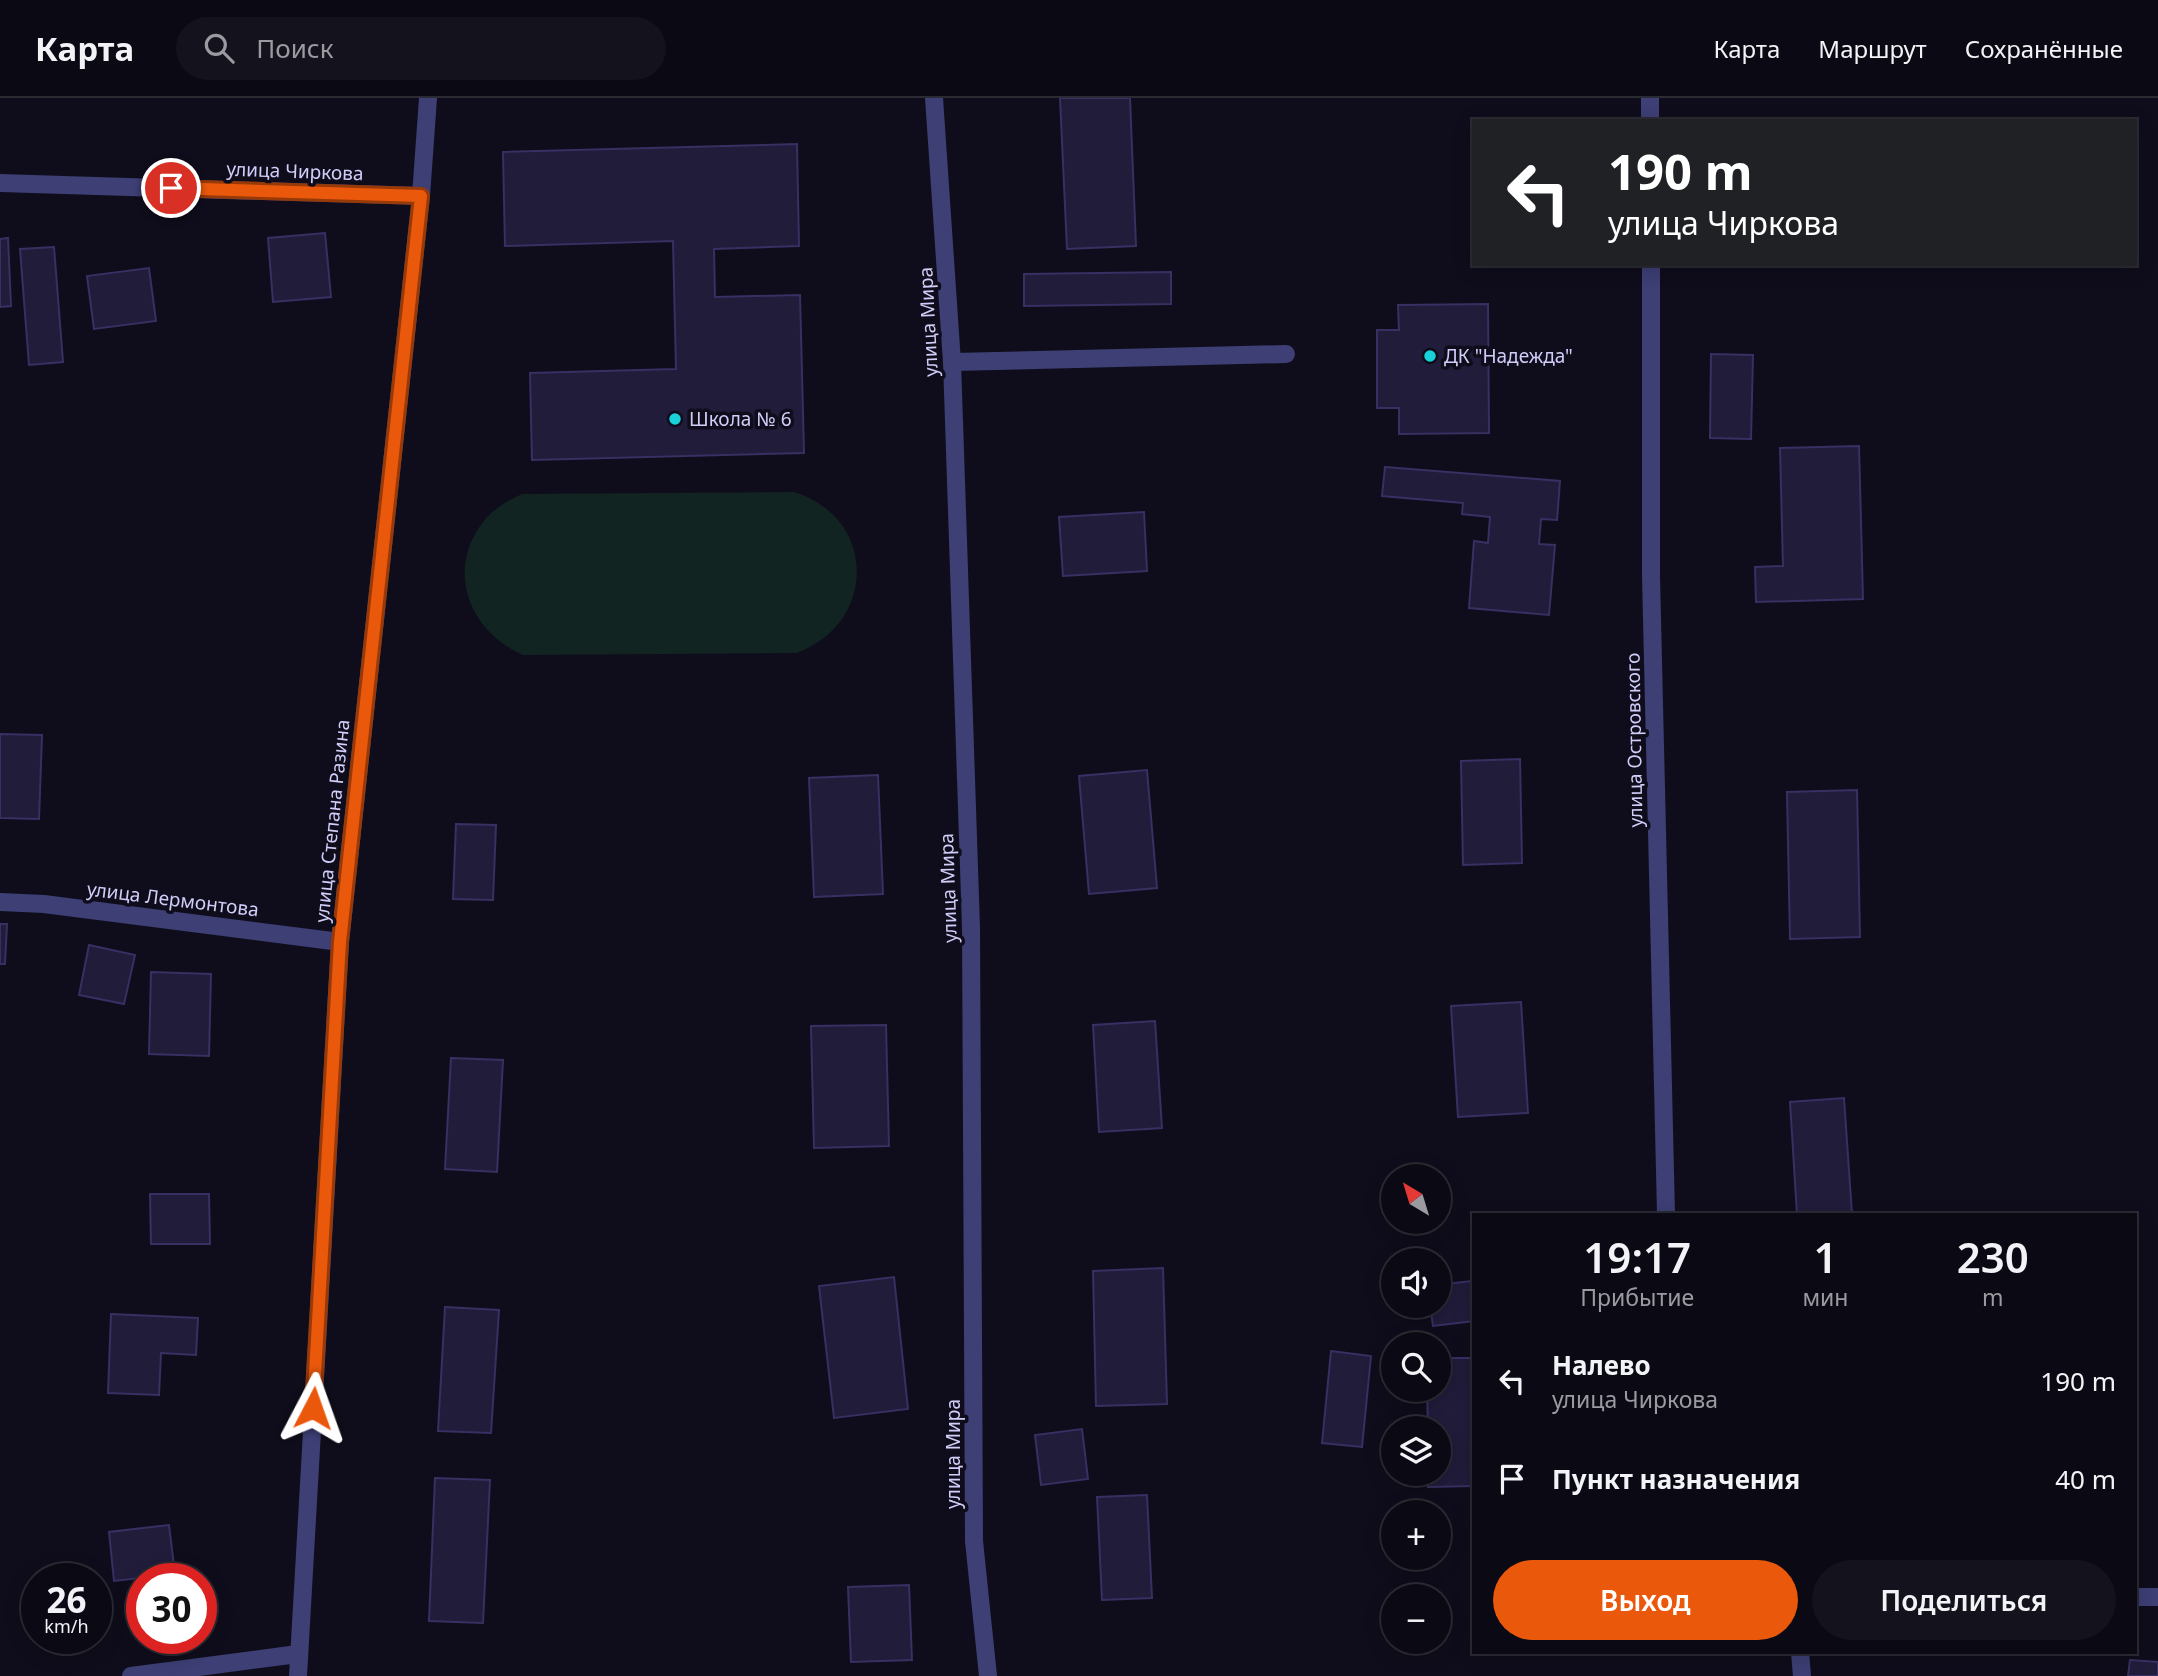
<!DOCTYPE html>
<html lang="ru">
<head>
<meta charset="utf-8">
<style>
	body { margin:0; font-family:"Noto Sans",sans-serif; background:#14131d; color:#f1f3f6; height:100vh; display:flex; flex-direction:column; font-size:26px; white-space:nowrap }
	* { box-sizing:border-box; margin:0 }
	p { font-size:23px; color:#9a9aa0 }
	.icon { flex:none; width:38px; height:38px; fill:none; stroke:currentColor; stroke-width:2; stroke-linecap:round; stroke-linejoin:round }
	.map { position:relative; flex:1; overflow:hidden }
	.details { position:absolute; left:1472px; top:1115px; width:665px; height:441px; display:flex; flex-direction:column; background:#0b0a14; border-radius:0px; box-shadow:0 4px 18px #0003,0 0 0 2px #2b2b34 }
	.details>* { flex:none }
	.top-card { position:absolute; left:1472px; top:21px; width:665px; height:147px; border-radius:0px; box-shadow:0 4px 18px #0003,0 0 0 2px #2b2b34; background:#202124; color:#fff; overflow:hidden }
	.needle { width:46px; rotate:322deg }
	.buttons { position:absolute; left:1381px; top:1066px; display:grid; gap:14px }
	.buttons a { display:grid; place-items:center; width:70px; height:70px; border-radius:50%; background:#0b0a14; box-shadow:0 4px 18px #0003,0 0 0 2px #2b2b34; font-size:35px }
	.speed { position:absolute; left:21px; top:1465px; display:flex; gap:14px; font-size:35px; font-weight:700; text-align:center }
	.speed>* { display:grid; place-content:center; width:91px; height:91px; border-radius:50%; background:#0b0a14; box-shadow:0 4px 18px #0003,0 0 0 2px #2b2b34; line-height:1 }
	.speed small { font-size:18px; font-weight:400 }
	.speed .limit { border:10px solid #d22; background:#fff; color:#111 }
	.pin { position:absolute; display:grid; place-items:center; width:60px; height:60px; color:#fff; margin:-30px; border:4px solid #fff; border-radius:50%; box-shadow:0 2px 7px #0007 }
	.me { position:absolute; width:77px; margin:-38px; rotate:4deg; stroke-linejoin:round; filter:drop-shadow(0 0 5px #0008) }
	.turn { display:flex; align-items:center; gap:24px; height:147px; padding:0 21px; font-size:32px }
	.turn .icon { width:91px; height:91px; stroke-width:2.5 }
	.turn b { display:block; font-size:49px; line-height:60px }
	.eta { display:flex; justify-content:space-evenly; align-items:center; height:119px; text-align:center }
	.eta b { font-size:42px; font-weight:600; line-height:49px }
	.action { display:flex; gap:14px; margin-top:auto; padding:14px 21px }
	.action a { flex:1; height:80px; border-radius:42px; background:#ea580c; color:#fff; font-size:28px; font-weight:600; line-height:80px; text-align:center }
	.action a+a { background:#14131d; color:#f1f3f6 }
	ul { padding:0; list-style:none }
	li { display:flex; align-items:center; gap:21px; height:98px; padding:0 21px }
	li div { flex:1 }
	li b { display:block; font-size:26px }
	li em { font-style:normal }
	header { display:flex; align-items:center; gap:42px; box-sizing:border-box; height:98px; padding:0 35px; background:#0b0a14; border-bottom:2px solid #2b2b34 }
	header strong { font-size:33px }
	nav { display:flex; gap:38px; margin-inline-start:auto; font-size:24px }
	.search { width:490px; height:63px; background:#14131d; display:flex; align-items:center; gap:18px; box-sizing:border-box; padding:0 24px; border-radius:38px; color:#9a9aa0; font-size:26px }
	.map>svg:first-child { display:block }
	.green { fill:#112422 }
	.building { fill:#201c3a; stroke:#373063; stroke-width:2 }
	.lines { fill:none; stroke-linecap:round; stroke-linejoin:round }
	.lane { stroke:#3d3f75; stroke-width:18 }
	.street { stroke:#3d3f75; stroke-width:18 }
	.route-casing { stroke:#983908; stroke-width:18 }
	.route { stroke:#ea580c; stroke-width:12 }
	.poi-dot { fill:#19d1d9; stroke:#0f0d1b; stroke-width:2.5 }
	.labels { text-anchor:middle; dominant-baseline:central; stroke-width:7; stroke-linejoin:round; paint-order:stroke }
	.street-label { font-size:19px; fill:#d0cdf9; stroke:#0f0d1b }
	.poi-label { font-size:19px; fill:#d0cdf9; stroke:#0f0d1b; text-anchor:start }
</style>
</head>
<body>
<header>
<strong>Карта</strong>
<div class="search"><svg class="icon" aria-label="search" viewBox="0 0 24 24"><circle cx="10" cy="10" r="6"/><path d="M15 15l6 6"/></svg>Поиск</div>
<nav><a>Карта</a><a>Маршрут</a><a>Сохранённые</a></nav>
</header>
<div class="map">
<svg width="2158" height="1578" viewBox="0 0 2158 1578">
	<rect width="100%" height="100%" fill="#0f0d1b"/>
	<path class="green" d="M794 394C878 420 877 526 796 555L523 557C470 534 445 473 483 424 493 411 507 403 522 396Z"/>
	<g class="building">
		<polygon points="1060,0 1130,0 1136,148 1067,151"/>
		<polygon points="797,46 799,148 714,151 715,199 800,197 804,355 532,362 530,275 676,271 673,143 505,148 503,54"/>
		<polygon points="325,135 331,199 273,204 268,140"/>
		<polygon points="8,140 11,208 0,209 0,141"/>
		<polygon points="54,149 63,264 29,267 20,151"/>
		<polygon points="149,170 156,223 94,231 87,178"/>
		<polygon points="1171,174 1171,206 1024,208 1024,176"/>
		<polygon points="1488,206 1489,335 1399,336 1399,310 1377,310 1377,232 1399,232 1398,207"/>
		<polygon points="1711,256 1753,257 1751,341 1710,340"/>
		<polygon points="1859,348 1863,501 1756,504 1755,469 1783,468 1780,350"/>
		<polygon points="1385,369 1560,383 1557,422 1541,421 1539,446 1555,447 1549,517 1469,510 1474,443 1488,445 1490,419 1462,416 1463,405 1382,398"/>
		<polygon points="1144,414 1147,473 1063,478 1059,419"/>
		<polygon points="0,636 42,637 39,721 0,720"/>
		<polygon points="1520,661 1522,765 1463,767 1461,663"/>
		<polygon points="1147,672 1157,790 1089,796 1079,678"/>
		<polygon points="878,677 883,796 814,799 809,680"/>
		<polygon points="1857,692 1860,839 1790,841 1787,694"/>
		<polygon points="456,726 496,727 493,802 453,801"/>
		<polygon points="0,826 7,826 5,866 0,866"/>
		<polygon points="89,847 135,857 124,906 79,897"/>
		<polygon points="151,874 211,876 209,958 149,956"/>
		<polygon points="1521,904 1528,1015 1458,1019 1451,908"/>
		<polygon points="1155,923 1162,1030 1099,1034 1093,927"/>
		<polygon points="886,927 889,1048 814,1050 811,928"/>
		<polygon points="451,960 503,962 497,1074 445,1071"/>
		<polygon points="1844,1000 1852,1116 1797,1116 1790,1004"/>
		<polygon points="150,1096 209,1096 210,1146 151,1146"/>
		<polygon points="1163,1170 1167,1306 1096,1308 1093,1173"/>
		<polygon points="894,1179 908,1311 834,1320 819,1188"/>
		<polygon points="1471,1183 1474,1223 1433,1228 1430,1208 1438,1208 1438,1187"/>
		<polygon points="445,1209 499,1212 491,1335 438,1333"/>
		<polygon points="111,1216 198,1220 196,1257 161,1255 159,1297 108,1295"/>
		<polygon points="1331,1253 1371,1258 1362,1349 1322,1345"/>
		<polygon points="1438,1260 1474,1260 1474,1388 1428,1389 1428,1376 1438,1376 1438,1330 1428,1330 1427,1292 1438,1292"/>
		<polygon points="1082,1331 1088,1381 1041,1387 1035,1337"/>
		<polygon points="435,1380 490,1382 483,1525 429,1523"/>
		<polygon points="1147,1397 1152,1500 1102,1502 1097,1399"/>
		<polygon points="169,1427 175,1476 114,1483 109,1434"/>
		<polygon points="909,1487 912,1562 851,1564 848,1489"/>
		<polygon points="2130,1562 2158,1564 2158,1578 2128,1578"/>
	</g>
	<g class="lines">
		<polyline class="lane" points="952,264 1286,256"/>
		<g class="street">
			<polyline points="934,0 952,264 971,829 974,1443 988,1578"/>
			<polyline points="1650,0 1650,23"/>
			<polyline points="0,85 421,98"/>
			<polyline points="1651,166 1651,478 1666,1116"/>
			<polyline points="0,804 44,806 340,844"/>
			<polyline points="2135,1499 2158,1499"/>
			<polyline points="1800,1554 1802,1578"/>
			<polyline points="131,1578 298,1556"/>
			<polyline points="298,1578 340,844 421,98 428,0"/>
		</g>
	</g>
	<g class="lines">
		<defs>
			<polyline id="route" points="171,90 421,98 340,844 313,1310"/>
		</defs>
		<use href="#route" class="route-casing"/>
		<use href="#route" class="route"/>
	</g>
	<g class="poi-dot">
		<circle cx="1430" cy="258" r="7"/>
		<circle cx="675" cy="321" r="7"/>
	</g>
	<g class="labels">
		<g class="street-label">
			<text transform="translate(295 73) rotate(2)">улица Чиркова</text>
			<text transform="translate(928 224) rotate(-93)">улица Мира</text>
			<text transform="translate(1634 642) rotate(-91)">улица Островского</text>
			<text transform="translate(332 723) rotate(-84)">улица Степана Разина</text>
			<text transform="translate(948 790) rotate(-92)">улица Мира</text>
			<text transform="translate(173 801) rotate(7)">улица Лермонтова</text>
			<text transform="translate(953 1356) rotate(-90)">улица Мира</text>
		</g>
		<g class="poi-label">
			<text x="1444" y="258">ДК "Надежда"</text>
			<text x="689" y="321">Школа № 6</text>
		</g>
	</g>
</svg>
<div class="buttons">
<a><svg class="needle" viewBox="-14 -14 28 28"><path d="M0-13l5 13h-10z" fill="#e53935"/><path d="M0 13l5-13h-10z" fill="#9a9aa0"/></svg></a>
<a><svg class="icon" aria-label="sound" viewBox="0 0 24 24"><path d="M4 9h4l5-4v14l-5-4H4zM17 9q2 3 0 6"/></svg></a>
<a><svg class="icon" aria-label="search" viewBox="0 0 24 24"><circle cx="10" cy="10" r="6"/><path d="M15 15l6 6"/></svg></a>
<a><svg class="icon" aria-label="layers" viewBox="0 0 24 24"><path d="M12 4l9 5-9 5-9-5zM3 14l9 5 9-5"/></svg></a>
<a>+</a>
<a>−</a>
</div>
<div class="speed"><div>26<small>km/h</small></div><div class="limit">30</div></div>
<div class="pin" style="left:171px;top:90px;background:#d93025"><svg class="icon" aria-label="arrive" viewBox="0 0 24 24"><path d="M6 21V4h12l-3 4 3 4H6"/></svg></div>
<svg class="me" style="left:313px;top:1310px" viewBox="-20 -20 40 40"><path d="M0-17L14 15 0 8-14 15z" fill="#ea580c" stroke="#fff" stroke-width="4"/></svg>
<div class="top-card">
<div class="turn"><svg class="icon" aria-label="left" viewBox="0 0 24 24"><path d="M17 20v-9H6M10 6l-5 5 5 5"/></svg><div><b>190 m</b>улица Чиркова</div></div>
</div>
<section class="details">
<div class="eta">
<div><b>19:17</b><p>Прибытие</p></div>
<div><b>1</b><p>мин</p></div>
<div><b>230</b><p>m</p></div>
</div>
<ul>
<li><svg class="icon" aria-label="left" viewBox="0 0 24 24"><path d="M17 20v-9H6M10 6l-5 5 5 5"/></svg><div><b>Налево</b><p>улица Чиркова</p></div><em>190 m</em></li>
<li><svg class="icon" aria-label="arrive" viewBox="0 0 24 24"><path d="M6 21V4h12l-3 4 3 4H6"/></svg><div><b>Пункт назначения</b></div><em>40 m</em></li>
</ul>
<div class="action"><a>Выход</a><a>Поделиться</a></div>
</section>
</div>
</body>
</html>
